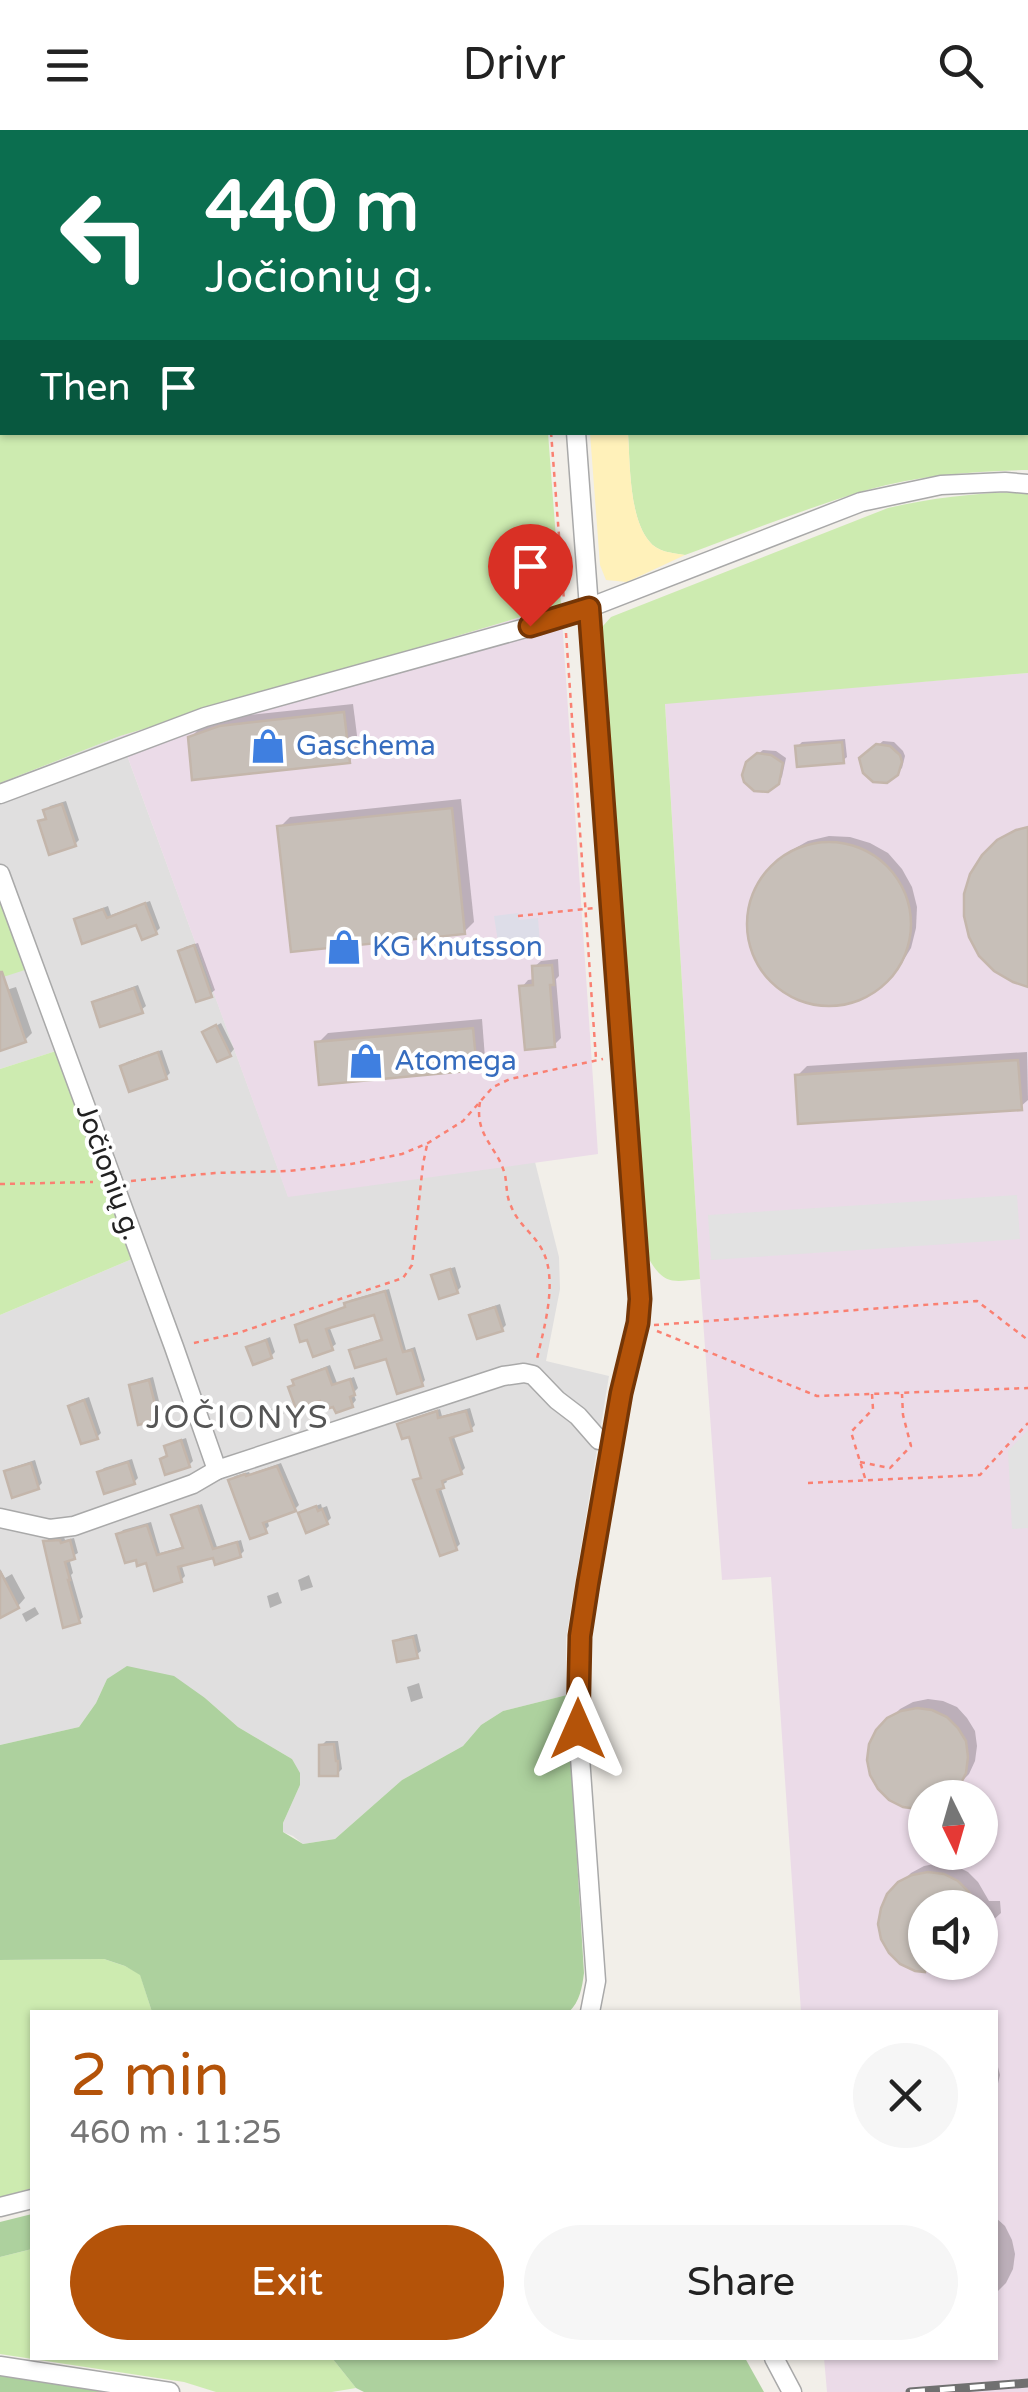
<!DOCTYPE html>
<html lang="en">
<head>
<meta charset="utf-8">
<style>
	body { margin:0; font-family:"Varela Round",sans-serif; background:#f6f6f6; color:#222; height:100vh; display:flex; flex-direction:column; font-size:38px; white-space:nowrap }
	* { box-sizing:border-box; margin:0 }
	p { font-size:32px; color:#767676 }
	.icon { flex:none; width:55px; height:55px; fill:none; stroke:currentColor; stroke-width:2; stroke-linecap:round; stroke-linejoin:round }
	.map { position:relative; flex:1; overflow:hidden }
	.sheet { position:absolute; left:30px; top:1880px; width:968px; height:350px; display:flex; flex-direction:column; background:#fff; border-radius:0px; box-shadow:0 2px 8px #0004 }
	.sheet>* { flex:none }
	.banner { position:absolute; left:0px; top:0px; width:1030px; height:305px; box-shadow:0 2px 8px #0004; background:#0b6e4f; color:#fff; overflow:hidden }
	.needle { width:65px; rotate:175deg }
	.buttons { position:absolute; left:908px; top:1650px; display:grid; gap:20px }
	.buttons a { display:grid; place-items:center; width:90px; height:90px; border-radius:50%; background:#fff; box-shadow:0 2px 8px #0004; font-size:50px }
	.pin { position:absolute; display:grid; place-items:center; width:85px; height:85px; color:#fff; margin:-102px -42px; border-radius:50% 50% 50% 0; rotate:-45deg; box-shadow:0 0 10px #0007 }
	.pin .icon { rotate:45deg }
	.me { position:absolute; width:110px; margin:-55px; rotate:0deg; stroke-linejoin:round; filter:drop-shadow(0 0 8px #0008) }
	.turn { display:flex; align-items:center; gap:35px; height:210px; padding:0 40px; font-size:45px }
	.turn .icon { width:130px; height:130px; stroke-width:2.5 }
	.turn b { display:block; font-size:70px; line-height:85px }
	.then { display:flex; align-items:center; height:95px; padding:0 40px; background:#0003; gap:20px; font-size:38px }
	.round { display:grid; place-items:center; flex:none; width:105px; height:105px; border-radius:52px; background:#f6f6f6 }
	.headline { display:flex; align-items:center; justify-content:space-between; height:170px; padding:0 40px }
	h1 { font-size:60px; font-weight:600; line-height:75px; color:#b45309 }
	.cta { display:flex; gap:20px; margin-top:auto; padding:20px 40px }
	.cta a { flex:1; height:115px; border-radius:60px; background:#b45309; color:#fff; font-size:40px; font-weight:600; line-height:115px; text-align:center }
	.cta a+a { background:#f6f6f6; color:#222 }
	header { display:flex; justify-content:space-between; align-items:center; height:130px; padding:0 40px; background:#fff; font-size:45px; font-weight:600 }
	.map>svg:first-child { display:block }
	.residential { fill:#e0dfdf }
	.industrial { fill:#ebdbe8; fill-rule:evenodd }
	.grass { fill:#cdebb0 }
	.forest { fill:#add19e }
	.sand { fill:#fff1ba }
	.parking { fill:#e2e2e2 }
	.plaza { fill:#dddde8 }
	.shadow { fill:#0003 }
	.building { fill:#c7bfb8; stroke:#c4b6ab; stroke-width:2.5 }
	.lines { fill:none; stroke-linecap:round; stroke-linejoin:round }
	.minor-casing { stroke:#a9a9a9; stroke-width:21 }
	.path { stroke:#fa8072; stroke-width:2.5; stroke-dasharray:5 5; stroke-linecap:butt }
	.minor { stroke:#fff; stroke-width:18 }
	.rail-casing { stroke:#707070; stroke-width:9 }
	.rail { stroke:#fff; stroke-width:5; stroke-dasharray:15; stroke-linecap:butt }
	.route-casing { stroke:#753606; stroke-width:25 }
	.route { stroke:#b45309; stroke-width:18 }
	.labels { text-anchor:middle; dominant-baseline:central; stroke-width:8; stroke-linejoin:round; paint-order:stroke }
	.shop-label { font-size:28px; fill:#366cbe; stroke:#fff; text-anchor:start }
	.street-label { font-size:28px; fill:#222; stroke:#fff }
	.quarter-label { font-size:32px; letter-spacing:2.5px; fill:#555; stroke:#fff }
</style>
</head>
<body>
<header><svg class="icon" aria-label="menu" viewBox="0 0 24 24"><path d="M4 6h16M4 12h16M4 18h16"/></svg>Drivr<svg class="icon" aria-label="search" viewBox="0 0 24 24"><circle cx="10" cy="10" r="6"/><path d="M15 15l6 6"/></svg></header>
<div class="map">
<svg width="1028" height="2262" viewBox="0 0 1028 2262">
	<rect width="100%" height="100%" fill="#f2efe9"/>
	<polygon class="residential" points="120,606 288,1066 535,1032 559,1127 560,1159 546,1231 609,1246 566,1509 567,1565 503,1581 481,1595 463,1616 402,1650 335,1709 303,1714 293,1706 283,1702 283,1693 300,1655 292,1629 238,1597 205,1568 107,1549 96,1573 79,1597 0,1615 0,1185 132,1129 56,921 0,939 0,653"/>
	<g class="industrial">
		<polygon points="561,475 598,1024 288,1067 120,606"/>
		<path d="M1028 543V2262H827L824 2228H995V1882H801L771 1447 722 1450 700 1149 665 573ZM925 1668H980V1722H925ZM925 1778H980V1832H925Z"/>
	</g>
	<g class="grass">
		<polygon points="0,0 526,0 527,2 2,2 2,302 548,303 561,475 120,606 0,653"/>
		<polygon points="611,0 1028,0 1028,16 1028,2 611,2"/>
		<path d="M1028 202V340C975 341 919 345 867 360 806 378 745 403 685 425 672 423 657 422 649 411 629 387 630 333 628 303L1028 302Z"/>
		<path d="M1020 362 1028 364V543L665 574 700 1149C673 1152 664 1155 649 1129L601 512 603 496 611 487 888 378C932 368 975 363 1020 362Z"/>
		<polygon points="0,765 28,839 0,848"/>
		<polygon points="56,921 132,1129 0,1185 0,939"/>
		<polygon points="104,1829 125,1836 140,1844 152,1882 32,1882 32,2058 0,2068 0,1830"/>
		<polygon points="32,2119 32,2228 332,2228 356,2258 332,2262 216,2262 184,2252 0,2224 0,2127"/>
	</g>
	<g class="forest">
		<path d="M127 1536 174 1546 205 1568 238 1597 292 1629 300 1643V1655L283 1693V1702L303 1714 335 1709 402 1650 463 1616 481 1595 503 1581 567 1565 584 1843C582 1858 580 1871 569 1882H152L140 1845 125 1836 104 1829 0 1830V1615L79 1597 96 1573 107 1549Z"/>
		<polygon points="32,2084 32,2119 0,2127 0,2092"/>
		<polygon points="332,2228 745,2228 764,2262 364,2262 356,2258"/>
		<polygon points="0,2245 115,2262 0,2262"/>
	</g>
	<path class="sand" d="M590 303H628C630 333 629 387 649 411 657 422 672 423 685 425L627 452 606 450 600 435Z"/>
	<g class="parking">
		<polygon points="1017,1065 1020,1109 711,1130 708,1085"/>
		<polygon points="1028,1300 1028,1398 1012,1399 1008,1321"/>
	</g>
	<polygon class="plaza" points="518,783 519,790 538,788 540,814 507,818 498,812 494,786"/>
	<g class="shadow">
		<polygon points="353,574 359,621 349,631 190,608 200,598 231,587"/>
		<polygon points="845,609 847,627 842,631 798,616 802,612"/>
		<polygon points="883,611 894,612 903,621 905,626 902,638 896,643 862,629"/>
		<polygon points="763,620 776,621 786,628 782,647 777,652 753,628"/>
		<polygon points="461,669 474,792 464,802 280,697 290,687"/>
		<polygon points="66,671 79,710 75,714 41,692 48,687 46,681 50,676"/>
		<polygon points="829,706 850,707 870,713 888,723 902,739 912,757 917,777 916,798 911,818 900,836 876,859 858,869 837,874 816,873 796,867 779,857 764,842 754,823 749,803 750,782 755,762 766,744 790,721 808,711"/>
		<polygon points="150,771 160,798 156,802 138,791 77,790 81,786 108,776 111,785"/>
		<polygon points="198,813 215,860 210,864 181,821 185,817"/>
		<polygon points="558,829 559,846 556,849 561,908 554,915 522,857 528,850 535,849 534,837 541,831"/>
		<polygon points="138,855 146,876 141,880 95,873 99,869"/>
		<polygon points="16,857 32,903 25,910 0,918 0,862"/>
		<polygon points="482,889 485,928 476,938 318,913 328,903"/>
		<polygon points="221,893 234,919 230,924 205,902"/>
		<polygon points="162,920 170,943 166,947 122,936 127,932"/>
		<polygon points="1027,922 1028,970 1020,977 797,946 807,936"/>
		<polygon points="455,1137 461,1157 457,1161 434,1146 439,1142"/>
		<polygon points="389,1159 406,1220 415,1217 425,1250 422,1254 388,1225 352,1221 356,1217 384,1208 376,1182 329,1196 336,1214 332,1217 308,1206 298,1196 301,1192 347,1176 350,1170"/>
		<polygon points="500,1174 506,1195 502,1199 472,1186 476,1182"/>
		<polygon points="270,1207 275,1222 271,1226 249,1218 254,1214"/>
		<polygon points="330,1235 337,1253 354,1247 358,1258 353,1263 356,1270 352,1275 290,1258 299,1247"/>
		<polygon points="153,1247 162,1283 157,1288 131,1256 136,1252"/>
		<polygon points="89,1267 101,1303 97,1307 71,1276 75,1272"/>
		<polygon points="281,1275 284,1284 266,1290 264,1282"/>
		<polygon points="470,1278 475,1295 471,1299 453,1304 465,1338 461,1342 445,1348 447,1352 440,1356 460,1414 456,1418 416,1351 424,1346 411,1304 400,1295 404,1291 440,1279 442,1286"/>
		<polygon points="186,1308 193,1331 189,1335 163,1329 168,1323 166,1317 171,1313"/>
		<polygon points="132,1329 138,1348 134,1352 100,1342 104,1338"/>
		<polygon points="35,1330 42,1353 38,1357 6,1342 11,1338"/>
		<polygon points="281,1333 299,1375 295,1379 267,1389 269,1396 265,1400 231,1350 235,1346 249,1342 250,1344"/>
		<polygon points="202,1374 217,1417 241,1410 244,1421 240,1425 214,1425 181,1433 185,1446 181,1450 147,1430 119,1404 123,1400 151,1392 160,1423 185,1416 174,1386 178,1382"/>
		<polygon points="321,1374 322,1378 327,1376 331,1388 327,1392 301,1384 305,1380"/>
		<polygon points="50,1407 64,1407 65,1410 74,1408 78,1423 69,1428 73,1443 71,1445 83,1487 78,1491 46,1412"/>
		<polygon points="0,1439 5,1448 12,1444 25,1468 18,1476 0,1479"/>
		<polygon points="309,1445 313,1457 301,1461 298,1450"/>
		<polygon points="278,1462 282,1473 270,1478 267,1466"/>
		<polygon points="35,1477 39,1484 26,1492 22,1484"/>
		<polygon points="417,1504 421,1521 416,1525 396,1512 400,1508"/>
		<polygon points="419,1553 423,1568 411,1572 407,1557"/>
		<polygon points="928,1569 943,1571 957,1577 967,1588 975,1601 977,1616 975,1631 969,1644 947,1666 925,1668 925,1675 878,1601 900,1579 913,1572"/>
		<polygon points="326,1611 338,1611 342,1639 337,1644 321,1616"/>
		<polygon points="939,1733 954,1735 968,1742 978,1752 989,1771 1000,1771 1001,1783 991,1792 987,1793 980,1808 980,1778 925,1778 925,1832 955,1832 945,1838 930,1840 915,1838 889,1765 911,1743 924,1736"/>
		<polygon points="995,1925 1000,1945 995,1966"/>
		<polygon points="995,2087 1005,2096 1012,2110 1015,2124 1013,2139 1006,2153 995,2164"/>
	</g>
	<g class="building">
		<polygon points="344,582 350,633 192,650 188,607 219,596"/>
		<polygon points="842,612 844,633 797,637 795,616"/>
		<polygon points="876,614 890,616 900,625 902,632 898,645 887,653 873,652 863,643 859,628"/>
		<polygon points="757,623 771,625 783,633 779,654 768,662 754,661 744,652 742,645 746,632"/>
		<polygon points="62,674 76,716 49,725 38,691 46,689 43,680"/>
		<polygon points="452,678 465,804 291,822 277,696"/>
		<polygon points="1028,697 1028,857 1013,852 994,841 979,826 969,807 964,786 964,764 970,744 982,725 997,710 1016,700"/>
		<circle cx="829" cy="794" r="82"/>
		<polygon points="145,773 157,804 142,810 136,795 82,814 74,789 103,779 107,788"/>
		<polygon points="194,815 212,867 196,872 178,821"/>
		<polygon points="552,835 554,855 550,855 555,917 525,920 519,856 533,855 532,836"/>
		<polygon points="0,842 2,842 26,912 0,921"/>
		<polygon points="134,858 143,883 100,897 92,872"/>
		<polygon points="216,895 231,926 217,932 202,902"/>
		<polygon points="473,898 477,940 319,955 315,912"/>
		<polygon points="158,922 167,949 129,962 120,936"/>
		<polygon points="1018,930 1022,980 798,994 795,945"/>
		<polygon points="450,1139 458,1163 439,1169 431,1145"/>
		<polygon points="385,1161 403,1222 412,1220 423,1256 397,1264 386,1229 355,1238 349,1220 382,1210 374,1185 326,1199 333,1220 313,1227 307,1210 300,1212 295,1195 345,1177 344,1173"/>
		<polygon points="495,1177 503,1201 477,1209 469,1185"/>
		<polygon points="266,1210 272,1228 253,1235 246,1217"/>
		<polygon points="326,1238 332,1255 350,1249 355,1265 350,1267 353,1277 336,1283 333,1277 323,1280 320,1271 296,1279 288,1257 294,1255 292,1250"/>
		<polygon points="149,1250 159,1290 138,1295 129,1255"/>
		<polygon points="84,1270 98,1309 81,1314 68,1276"/>
		<polygon points="437,1281 438,1288 466,1281 472,1301 450,1308 462,1344 442,1351 444,1358 437,1360 457,1420 440,1426 413,1350 421,1348 409,1307 402,1309 397,1294"/>
		<polygon points="181,1310 190,1337 165,1345 160,1329 167,1326 164,1316"/>
		<polygon points="128,1332 135,1354 104,1364 97,1342"/>
		<polygon points="31,1333 39,1359 12,1368 4,1341"/>
		<polygon points="277,1336 296,1381 263,1393 267,1403 250,1409 228,1350 245,1344 246,1346"/>
		<polygon points="198,1376 213,1419 237,1412 241,1427 215,1435 213,1428 178,1437 182,1452 154,1461 146,1433 137,1436 136,1430 125,1433 116,1404 147,1395 157,1425 183,1418 171,1385"/>
		<polygon points="316,1376 318,1381 322,1379 328,1394 306,1403 298,1383"/>
		<polygon points="60,1410 61,1413 70,1410 75,1429 65,1432 70,1450 68,1450 80,1493 63,1498 43,1411"/>
		<polygon points="0,1441 19,1478 0,1488"/>
		<polygon points="413,1507 418,1528 397,1532 393,1511"/>
		<polygon points="917,1578 932,1580 947,1587 958,1598 966,1611 968,1627 966,1643 959,1657 950,1668 925,1668 925,1680 903,1677 889,1670 878,1659 870,1645 867,1630 869,1614 876,1600 887,1588 901,1581"/>
		<polygon points="334,1614 336,1631 338,1631 338,1646 319,1646 319,1615"/>
		<polygon points="928,1742 944,1744 958,1751 969,1762 978,1778 925,1778 925,1842 915,1841 900,1834 889,1823 881,1809 878,1794 881,1778 887,1764 898,1752 912,1745"/>
	</g>
	<g class="lines">
		<defs>
			<g id="minor">
				<polyline points="554,0 554,2"/>
				<polyline points="576,302 640,1169 638,1193 621,1263 581,1506 578,1599 596,1851 590,1882"/>
				<polyline points="0,664 205,587 565,487 861,372 941,355 1005,352 1028,354"/>
				<polyline points="0,744 174,1217 217,1340"/>
				<polyline points="0,1388 50,1399 74,1396 193,1354 217,1340 503,1246 524,1243 533,1245 557,1270 578,1286 599,1310 613,1311"/>
				<polyline points="0,2077 32,2069"/>
				<polyline points="774,2228 792,2262"/>
				<polyline points="0,2236 170,2262"/>
			</g>
		</defs>
		<use href="#minor" class="minor-casing"/>
		<g class="path">
			<polyline points="530,0 530,2"/>
			<polyline points="0,273 2,272"/>
			<polyline points="551,302 564,471"/>
			<polyline points="566,503 596,929"/>
			<polyline points="518,786 594,778"/>
			<path d="M480 972C474 1006 498 1017 505 1045 507 1055 506 1066 511 1076 521 1102 545 1107 549 1143 552 1172 543 1202 537 1229"/>
			<polyline points="131,1051 215,1043 288,1041 351,1034 402,1024 428,1013 463,991 493,957 510,949 603,929"/>
			<polyline points="0,1054 93,1052"/>
			<polyline points="654,1195 977,1171 1028,1210"/>
			<polyline points="657,1201 817,1266 1028,1258"/>
			<polyline points="194,1213 238,1203 403,1148 412,1135 423,1034 427,1015"/>
			<polyline points="860,1332 890,1338 911,1316 903,1285 902,1264"/>
			<polyline points="865,1348 851,1302 873,1279 872,1264"/>
			<polyline points="808,1353 980,1345 1028,1293"/>
		</g>
		<use href="#minor" class="minor"/>
		<defs>
			<polyline id="rail" points="910,2262 1028,2253"/>
		</defs>
		<use href="#rail" class="rail-casing"/>
		<use href="#rail" class="rail"/>
	</g>
	<g class="lines">
		<defs>
			<polyline id="route" points="530,496 589,478 640,1169 638,1193 621,1263 588,1454 580,1506 578,1599"/>
		</defs>
		<use href="#route" class="route-casing"/>
		<use href="#route" class="route"/>
	</g>
	<defs>
		<symbol id="shop-bare" viewBox="-9 -9 18 18"><path d="M-5-2.5h2.3a2.7 3.5 0 0 1 5.4 0H5L5.5 6h-11ZM-1.5-2.5h3a1.5 2.3 0 0 0-3 0Z" fill="#3f7fe0" stroke="#fff" stroke-width="2.5" paint-order="stroke"/></symbol>
	</defs>
	<g fill-rule="evenodd">
		<use href="#shop-bare" x="243" y="591" width="50" height="50"/>
		<use href="#shop-bare" x="319" y="792" width="50" height="50"/>
		<use href="#shop-bare" x="341" y="906" width="50" height="50"/>
	</g>
	<g class="labels">
		<g class="shop-label">
			<text x="296" y="616">Gaschema</text>
			<text x="372" y="817">KG Knutsson</text>
			<text x="394" y="931">Atomega</text>
		</g>
		<g class="street-label">
			<text transform="translate(109 1042) rotate(70)">Jočionių g.</text>
		</g>
		<g class="quarter-label">
			<text x="238" y="1288">JOČIONYS</text>
		</g>
	</g>
</svg>
<div class="buttons">
<a><svg class="needle" viewBox="-14 -14 28 28"><path d="M0-13l5 13h-10z" fill="#e53935"/><path d="M0 13l5-13h-10z" fill="#767676"/></svg></a>
<a><svg class="icon" aria-label="sound" viewBox="0 0 24 24"><path d="M4 9h4l5-4v14l-5-4H4zM17 9q2 3 0 6"/></svg></a>
</div>
<div class="pin" style="left:530px;top:496px;background:#d93025"><svg class="icon" aria-label="arrive" viewBox="0 0 24 24"><path d="M6 21V4h12l-3 4 3 4H6"/></svg></div>
<svg class="me" style="left:578px;top:1599px" viewBox="-20 -20 40 40"><path d="M0-17L14 15 0 8-14 15z" fill="#b45309" stroke="#fff" stroke-width="4"/></svg>
<div class="banner">
<div class="turn"><svg class="icon" aria-label="left" viewBox="0 0 24 24"><path d="M17 20v-9H6M10 6l-5 5 5 5"/></svg><div><b>440 m</b>Jočionių g.</div></div>
<div class="then">Then<svg class="icon" aria-label="arrive" viewBox="0 0 24 24"><path d="M6 21V4h12l-3 4 3 4H6"/></svg></div>
</div>
<section class="sheet">
<div class="headline"><div><h1>2 min</h1><p>460 m · 11:25</p></div><a class="round"><svg class="icon" aria-label="close" viewBox="0 0 24 24"><path d="M6 6l12 12M18 6L6 18"/></svg></a></div>
<div class="cta"><a>Exit</a><a>Share</a></div>
</section>
</div>
</body>
</html>
